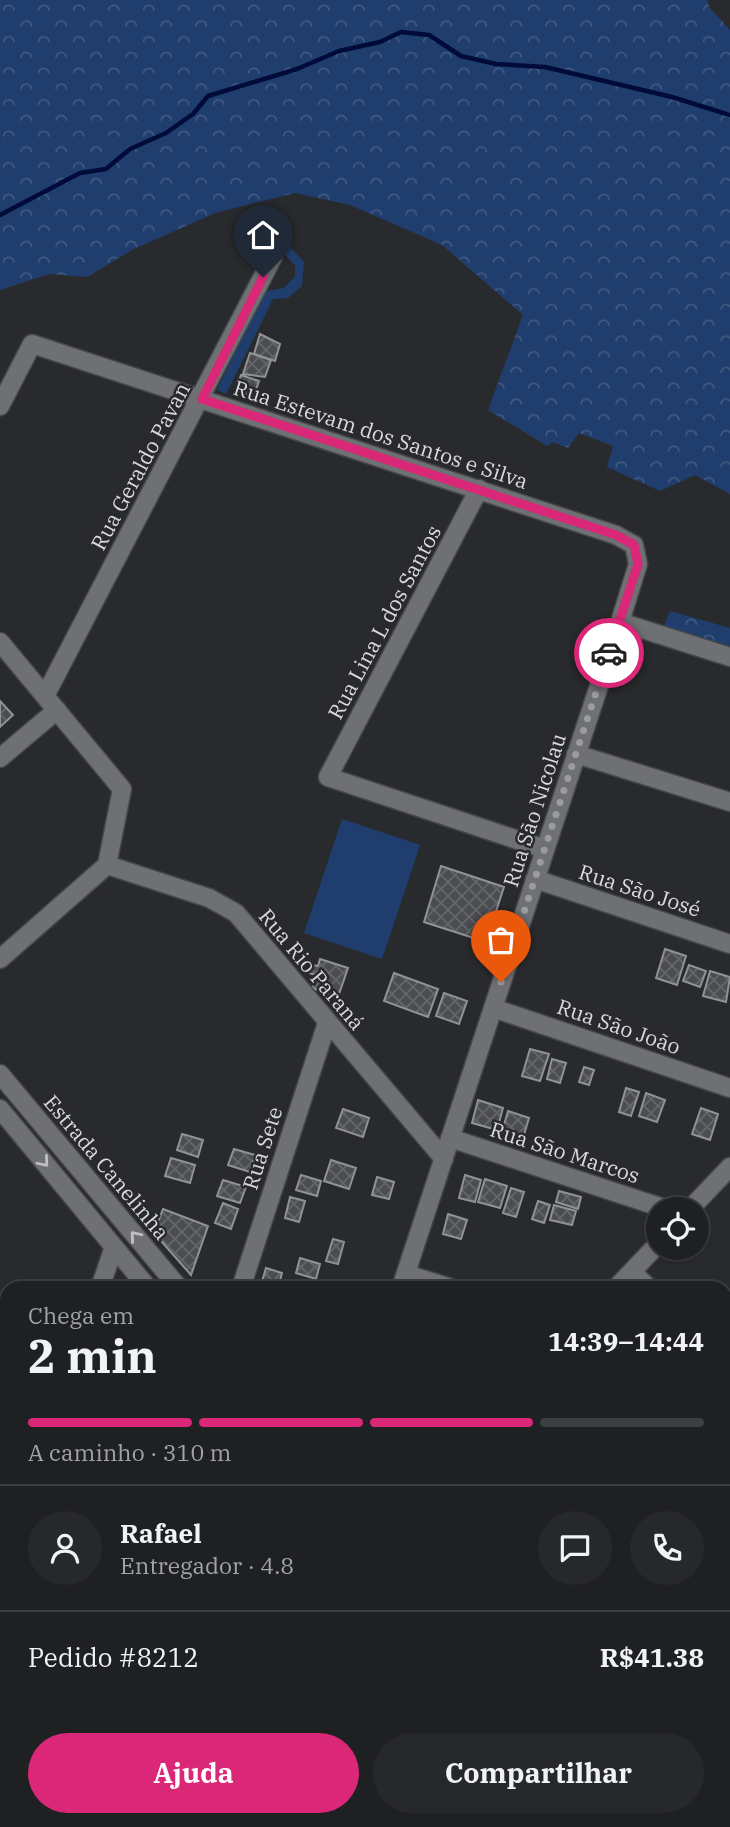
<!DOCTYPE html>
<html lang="pt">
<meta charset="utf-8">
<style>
body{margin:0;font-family:"IBM Plex Serif",serif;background:#27282a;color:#f1f3f6;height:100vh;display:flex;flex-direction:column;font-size:26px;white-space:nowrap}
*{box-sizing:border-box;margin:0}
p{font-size:23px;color:#a1a3a5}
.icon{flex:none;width:38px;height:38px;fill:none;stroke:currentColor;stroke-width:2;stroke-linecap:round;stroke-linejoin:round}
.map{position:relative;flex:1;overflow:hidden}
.details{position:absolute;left:0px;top:1281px;width:732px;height:546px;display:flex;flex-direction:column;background:#1f2022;border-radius:21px 21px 0 0;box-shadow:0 2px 5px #0004,0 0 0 2px #3c3e40}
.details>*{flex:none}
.buttons{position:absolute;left:646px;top:1197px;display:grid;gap:14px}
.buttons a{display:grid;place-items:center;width:63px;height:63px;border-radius:50%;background:#1f2022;box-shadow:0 2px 5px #0004,0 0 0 2px #3c3e40;font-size:35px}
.pin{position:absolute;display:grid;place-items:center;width:60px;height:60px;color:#fff;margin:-72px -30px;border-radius:50% 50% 50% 0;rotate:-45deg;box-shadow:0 0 7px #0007}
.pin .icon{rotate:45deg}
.courier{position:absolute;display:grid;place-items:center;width:70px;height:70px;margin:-35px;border:5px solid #db2777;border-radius:50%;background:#fff;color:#222;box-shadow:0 2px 9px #0007}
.headline em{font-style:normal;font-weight:700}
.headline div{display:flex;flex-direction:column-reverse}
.headline{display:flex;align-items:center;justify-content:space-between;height:119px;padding:0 28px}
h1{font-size:46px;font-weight:700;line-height:52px}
.bar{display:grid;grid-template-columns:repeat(4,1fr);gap:10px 7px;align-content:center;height:84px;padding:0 28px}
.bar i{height:9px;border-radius:5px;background:#3c3e40}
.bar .current{background:#db2777}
.bar p{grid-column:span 4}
.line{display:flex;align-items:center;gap:18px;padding:0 28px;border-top:2px solid #3c3e40}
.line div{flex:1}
.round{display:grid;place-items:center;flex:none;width:74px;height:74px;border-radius:37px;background:#27282a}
.action{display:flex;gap:14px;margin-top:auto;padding:14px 28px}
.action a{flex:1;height:80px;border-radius:42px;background:#db2777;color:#fff;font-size:28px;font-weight:700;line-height:80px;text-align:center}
.action a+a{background:#27282a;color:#f1f3f6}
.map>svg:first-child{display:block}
.green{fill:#203e6d}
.forest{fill:url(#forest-crowns)}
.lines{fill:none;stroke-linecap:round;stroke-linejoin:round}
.stream{stroke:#000b3a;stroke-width:4.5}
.building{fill:url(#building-cross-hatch);stroke:#909296;stroke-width:2}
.minor-casing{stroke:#454749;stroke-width:21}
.tertiary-casing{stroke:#454749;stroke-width:21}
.minor{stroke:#6f7073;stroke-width:18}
.tertiary{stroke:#6f7073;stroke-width:18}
.oneway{stroke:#bec0c2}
.done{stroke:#9b9c9f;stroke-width:7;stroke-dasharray:0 12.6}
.route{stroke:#db2777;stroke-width:9}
.labels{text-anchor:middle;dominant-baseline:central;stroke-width:5;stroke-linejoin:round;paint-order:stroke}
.street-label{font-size:21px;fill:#d9dadc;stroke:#292a2d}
</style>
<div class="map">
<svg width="730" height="1827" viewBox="0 0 730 1827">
<defs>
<pattern id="forest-crowns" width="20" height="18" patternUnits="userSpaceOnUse" patternTransform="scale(1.75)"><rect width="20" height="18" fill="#203e6d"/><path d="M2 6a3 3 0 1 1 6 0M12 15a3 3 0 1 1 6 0" fill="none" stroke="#405981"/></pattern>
<pattern id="building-cross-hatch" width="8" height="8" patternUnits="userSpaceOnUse" patternTransform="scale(1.75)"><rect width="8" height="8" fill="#4b4d50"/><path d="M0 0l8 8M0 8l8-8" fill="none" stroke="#646669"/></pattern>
</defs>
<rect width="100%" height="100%" fill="#292a2d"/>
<path class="green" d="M 288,245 L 304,262 L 302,286 L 288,298 L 273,299 L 226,394 L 217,390 L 265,291 L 284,288 L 295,276 L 295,265 L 284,254 Z
M 342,819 L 420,845 L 382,959 L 304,933 Z"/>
<path class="forest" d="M 0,0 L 707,0 L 710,8 L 730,30 L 730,494 L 695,475 L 660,491 L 607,467 L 613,446 L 579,433 L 568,448 L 553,442 L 547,446 L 488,410 L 523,315 L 442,245 L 350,205 L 295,193 L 215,213 L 132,250 L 87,277 L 49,274 L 0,290 Z
M 670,611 L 730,628 L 730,647 L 664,626 Z"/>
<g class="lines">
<path class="stream" d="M 0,215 L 80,173 L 106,169 L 130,149 L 166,133 L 193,114 L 208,96 L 297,69 L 339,51 L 380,42 L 401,32 L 429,35 L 461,56 L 496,64 L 545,67 L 672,97 L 730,115"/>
</g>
<path class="building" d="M 260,334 L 280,344 L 275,361 L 254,354 Z
M 250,353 L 271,360 L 265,377 L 243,374 Z
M 241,375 L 259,381 L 254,396 L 235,392 Z
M 0,701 L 13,715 L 0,727 Z
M 441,866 L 504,887 L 486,942 L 424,922 Z
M 665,949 L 686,956 L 677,985 L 656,978 Z
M 320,959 L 348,968 L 338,997 L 312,988 L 316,975 L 309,973 L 312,965 L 318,966 Z
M 689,965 L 706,971 L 700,987 L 683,981 Z
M 710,971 L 730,977 L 726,1002 L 703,996 Z
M 394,973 L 438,989 L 428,1017 L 384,1001 Z
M 444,993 L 467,1001 L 459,1024 L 436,1016 Z
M 530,1049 L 549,1054 L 540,1081 L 522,1076 Z
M 552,1059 L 566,1063 L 560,1083 L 547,1079 Z
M 584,1067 L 594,1070 L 589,1085 L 579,1082 Z
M 626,1088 L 639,1092 L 631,1116 L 619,1112 Z
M 646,1093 L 665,1100 L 657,1122 L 639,1116 Z
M 478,1100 L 503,1108 L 497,1130 L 472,1123 Z
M 701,1108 L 718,1114 L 710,1140 L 692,1134 Z
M 343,1109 L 369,1118 L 363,1137 L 336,1128 Z
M 508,1111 L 529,1118 L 523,1138 L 502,1132 Z
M 182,1134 L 203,1140 L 198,1157 L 177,1150 Z
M 234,1149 L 255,1155 L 250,1172 L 228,1165 Z
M 171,1158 L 195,1165 L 190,1183 L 165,1176 Z
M 331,1160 L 356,1168 L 349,1189 L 324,1181 Z
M 301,1175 L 321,1181 L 317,1196 L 296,1190 Z
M 465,1175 L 481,1180 L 475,1202 L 459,1198 Z
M 377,1177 L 394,1182 L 389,1199 L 372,1195 Z
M 485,1179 L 507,1186 L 500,1208 L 478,1202 Z
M 223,1180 L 246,1187 L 240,1203 L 217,1196 Z
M 511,1188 L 524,1192 L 516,1217 L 503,1213 Z
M 559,1191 L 581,1197 L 578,1209 L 556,1202 Z
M 290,1197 L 305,1201 L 299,1222 L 285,1218 Z
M 538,1201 L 550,1205 L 544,1223 L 532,1219 Z
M 223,1203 L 238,1209 L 231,1229 L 215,1223 Z
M 554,1205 L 576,1211 L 572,1225 L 550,1220 Z
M 163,1209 L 208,1226 L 191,1275 L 154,1233 Z
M 448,1214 L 467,1220 L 461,1239 L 443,1234 Z
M 333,1239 L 344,1242 L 338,1264 L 326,1261 Z
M 300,1258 L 320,1264 L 316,1279 L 296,1273 Z
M 266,1268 L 282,1273 L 278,1288 L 260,1288 Z
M 730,1490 L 730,1528 L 724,1529 L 724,1491 Z
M 730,1534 L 730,1566 L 724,1567 L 724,1535 Z
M 75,1820 L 110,1820 L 107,1827 L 86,1827 L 74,1823 Z
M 160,1820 L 173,1820 L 181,1823 L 179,1827 L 157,1827 Z"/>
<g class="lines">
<defs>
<path id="minor" d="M 0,406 L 32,344 L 616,535 L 634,545 L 638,564 L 620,622 L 401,1288
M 479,489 L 328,777 L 545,849
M 620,622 L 730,657
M 0,642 L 122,789 L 107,865 L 0,959
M 45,696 L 273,257
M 576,754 L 730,802
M 0,758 L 57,710
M 107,865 L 209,898 L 236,913 L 444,1159
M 535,879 L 730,944
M 493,1008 L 730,1088
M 450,1138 L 666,1209
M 690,1209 L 730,1167
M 632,1272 L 649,1288
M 406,1274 L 451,1288
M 100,1288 L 114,1247
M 241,1288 L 327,1023
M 616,1288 L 658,1244
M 724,1360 L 730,1365
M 0,1592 L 7,1571
M 63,1827 L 65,1820
M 213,1827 L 216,1820"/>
<path id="tertiary" d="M 0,1074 L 179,1288
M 0,1109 L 148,1288
M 724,1482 L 730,1481"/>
</defs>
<use href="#minor" class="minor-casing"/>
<use href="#tertiary" class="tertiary-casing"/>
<use href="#minor" class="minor"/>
<use href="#tertiary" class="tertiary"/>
</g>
<defs><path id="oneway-chevron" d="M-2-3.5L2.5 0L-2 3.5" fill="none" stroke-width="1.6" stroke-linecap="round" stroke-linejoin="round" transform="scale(1.75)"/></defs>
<g class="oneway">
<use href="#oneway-chevron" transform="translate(44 1162) rotate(50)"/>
<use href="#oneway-chevron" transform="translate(135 1236) rotate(-130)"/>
</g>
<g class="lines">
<path class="done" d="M 501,982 L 609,653"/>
<path class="route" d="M 263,277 L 202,399 L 616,535 L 634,545 L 638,564 L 609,653"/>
</g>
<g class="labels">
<g class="street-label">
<text transform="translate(381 434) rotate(18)">Rua Estevam dos Santos e Silva</text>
<text transform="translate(140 466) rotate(-62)">Rua Geraldo Pavan</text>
<text transform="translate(384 622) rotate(-62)">Rua Lina L dos Santos</text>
<text transform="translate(534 810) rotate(-72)">Rua São Nicolau</text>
<text transform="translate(640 890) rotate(18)">Rua São José</text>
<text transform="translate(312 969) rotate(50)">Rua Rio Paraná</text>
<text transform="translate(619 1026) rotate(19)">Rua São João</text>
<text transform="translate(262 1148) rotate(-72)">Rua Sete</text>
<text transform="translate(565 1152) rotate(18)">Rua São Marcos</text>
<text transform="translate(107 1167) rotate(50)">Estrada Canelinha</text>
</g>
</g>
</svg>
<div class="buttons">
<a><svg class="icon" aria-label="locate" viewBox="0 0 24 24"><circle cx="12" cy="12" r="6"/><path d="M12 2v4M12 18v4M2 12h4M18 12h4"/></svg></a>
</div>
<div class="pin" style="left:501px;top:982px;background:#ea580c"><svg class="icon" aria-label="bag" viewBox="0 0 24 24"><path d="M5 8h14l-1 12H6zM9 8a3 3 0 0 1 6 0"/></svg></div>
<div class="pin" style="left:263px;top:277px;background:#1f2937"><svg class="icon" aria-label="home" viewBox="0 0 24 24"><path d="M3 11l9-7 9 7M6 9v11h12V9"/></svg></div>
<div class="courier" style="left:609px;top:653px"><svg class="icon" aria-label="car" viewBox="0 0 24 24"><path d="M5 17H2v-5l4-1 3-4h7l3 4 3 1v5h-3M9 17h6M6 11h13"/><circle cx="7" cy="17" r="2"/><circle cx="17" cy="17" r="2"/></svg></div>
<section class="details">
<div class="headline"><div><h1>2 min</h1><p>Chega em</p></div><em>14:39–14:44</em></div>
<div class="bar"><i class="current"></i><i class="current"></i><i class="current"></i><i></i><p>A caminho · 310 m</p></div>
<div class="line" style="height:126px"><a class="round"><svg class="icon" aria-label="person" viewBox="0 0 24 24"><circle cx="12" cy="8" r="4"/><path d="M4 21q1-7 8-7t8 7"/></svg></a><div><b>Rafael</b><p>Entregador · 4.8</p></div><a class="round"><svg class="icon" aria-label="chat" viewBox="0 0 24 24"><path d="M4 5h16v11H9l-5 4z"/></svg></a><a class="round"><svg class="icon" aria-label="phone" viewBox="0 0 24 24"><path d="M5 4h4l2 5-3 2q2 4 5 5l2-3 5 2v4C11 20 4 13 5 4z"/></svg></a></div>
<div class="line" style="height:91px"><div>Pedido #8212</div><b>R$41.38</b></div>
<div class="action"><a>Ajuda</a><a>Compartilhar</a></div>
</section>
</div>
